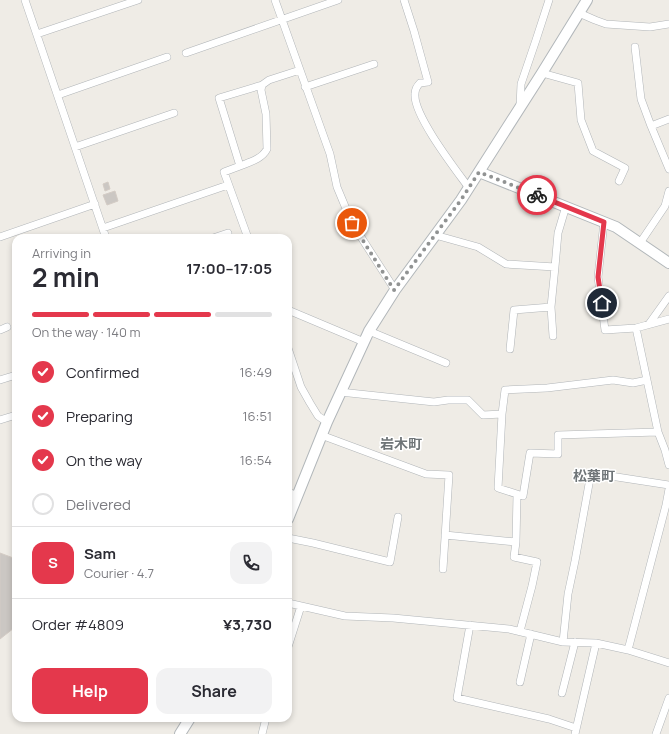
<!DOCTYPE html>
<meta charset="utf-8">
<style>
body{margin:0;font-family:Manrope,"Noto Sans JP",sans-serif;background:#f2f2f3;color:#2b2b33;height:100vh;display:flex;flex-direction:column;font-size:15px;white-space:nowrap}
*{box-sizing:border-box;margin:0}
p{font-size:13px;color:#7c7c81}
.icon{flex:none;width:22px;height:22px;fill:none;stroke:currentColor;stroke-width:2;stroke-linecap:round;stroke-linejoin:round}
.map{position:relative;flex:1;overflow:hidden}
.panel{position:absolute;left:12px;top:234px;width:280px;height:488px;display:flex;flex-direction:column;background:#fff;border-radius:12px;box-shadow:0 2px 6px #0003}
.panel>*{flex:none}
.pin{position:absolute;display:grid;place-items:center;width:34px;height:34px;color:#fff;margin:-17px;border:2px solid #fff;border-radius:50%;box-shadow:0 1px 4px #0007}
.courier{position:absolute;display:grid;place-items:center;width:40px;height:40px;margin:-20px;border:3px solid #e4384c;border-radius:50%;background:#fff;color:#222;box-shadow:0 1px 5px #0007}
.headline em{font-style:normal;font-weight:700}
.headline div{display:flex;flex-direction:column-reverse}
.headline{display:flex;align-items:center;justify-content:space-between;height:68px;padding:0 20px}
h1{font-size:26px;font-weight:700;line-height:30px}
.bar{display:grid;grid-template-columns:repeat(4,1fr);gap:6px 4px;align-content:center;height:48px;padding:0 20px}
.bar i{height:5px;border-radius:3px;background:#e1e1e2}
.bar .active{background:#e4384c}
.bar p{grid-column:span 4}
.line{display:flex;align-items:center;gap:10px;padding:0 20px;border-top:1px solid #e1e1e2}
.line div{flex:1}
.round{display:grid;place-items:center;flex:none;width:42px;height:42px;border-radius:12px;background:#f2f2f3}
ol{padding:0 20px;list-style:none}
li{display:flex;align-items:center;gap:12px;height:44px}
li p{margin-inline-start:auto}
li .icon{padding:4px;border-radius:50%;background:#e4384c;color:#fff;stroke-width:4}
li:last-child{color:#7c7c81}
li i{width:22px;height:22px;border:2px solid #e1e1e2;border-radius:50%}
.action{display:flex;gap:8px;margin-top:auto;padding:8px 20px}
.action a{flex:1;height:46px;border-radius:12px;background:#e4384c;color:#fff;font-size:16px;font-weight:700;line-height:46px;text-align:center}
.action a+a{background:#f2f2f3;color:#2b2b33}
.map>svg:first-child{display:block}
.building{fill:#cbc7c3;stroke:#d4ccc5}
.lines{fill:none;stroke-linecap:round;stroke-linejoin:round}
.street-casing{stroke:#b1b5b8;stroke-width:8}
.secondary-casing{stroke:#b2b7ba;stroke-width:12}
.street{stroke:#fff;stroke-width:7}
.secondary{stroke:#fff;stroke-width:10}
.done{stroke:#919393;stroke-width:4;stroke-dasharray:0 7.2}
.route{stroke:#e4384c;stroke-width:5}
.labels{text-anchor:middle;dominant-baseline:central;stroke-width:3;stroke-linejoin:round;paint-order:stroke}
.quarter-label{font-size:14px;font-weight:bold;fill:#6f7578;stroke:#fff}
</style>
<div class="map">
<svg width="669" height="734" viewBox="0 0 669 734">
<rect width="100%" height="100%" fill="#efece6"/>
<path class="building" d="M 108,182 L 110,189 L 105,191 L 103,184 Z
M 115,191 L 118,201 L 107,205 L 103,195 Z
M 0,553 L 16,559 L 16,625 L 14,628 L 0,639 Z"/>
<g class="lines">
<defs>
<path id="street" d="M 25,0 L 106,238
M 275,0 L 330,154 L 337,187 L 352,223 L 395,290
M 404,0 L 414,31 L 428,82 L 420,83 C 417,86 415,90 415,94 C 413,115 456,170 469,188
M 579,13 L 595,20 L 606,24 L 650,27 L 669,24
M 37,34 L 138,0
M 635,47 L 641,99 L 651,126 L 669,169
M 186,53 L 338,0
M 542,73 L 578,83 L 581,120 L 593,151 L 625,168 L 619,181
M 305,87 L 374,64
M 58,95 L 167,57
M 520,107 L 521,84 L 536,40 L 549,0
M 651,126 L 669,119
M 75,147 L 174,113
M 240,166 C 250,162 262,159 267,149 L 266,114 L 261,90 L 262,85
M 604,222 L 598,277 L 605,330 L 636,328 L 669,319
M 103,228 L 228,185
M 435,235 L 478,247 L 506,264 L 555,267 L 558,233 L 566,206
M 0,237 L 95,204
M 213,238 L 228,233
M 248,238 L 224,172 L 240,166 L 219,98 L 262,85 L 269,80 L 300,70
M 640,243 L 665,206 L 669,191
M 288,310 L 364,342
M 649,324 L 669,296
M 636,328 L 658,432 L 665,450 L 669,465
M 0,330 L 7,327
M 369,331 L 446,363
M 553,336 L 551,307 L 555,267
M 288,348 L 301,387 L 310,403 L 318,416 L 327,422
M 510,349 L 514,310 L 551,307
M 0,380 L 16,375
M 340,392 L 434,402 L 448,400 L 468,400 L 483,415 L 502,414 L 505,390 L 547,388 L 613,380 L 633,383 L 647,380
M 502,414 L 498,488 L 523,496 L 530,453 L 558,454 L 558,435 L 658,432
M 0,420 L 16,415
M 321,435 L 426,474 L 449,475 L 443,569
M 288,492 L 297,496
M 517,495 L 516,542 L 514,557 L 537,562 L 532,586 L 520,631
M 445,535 L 516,542
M 288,538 L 313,543 L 390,562 L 398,517
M 288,603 L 345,616 L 393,618 L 509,629 L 563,642 L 596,643 L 628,650 L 669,663
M 470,625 L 457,698 L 549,719 L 576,728
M 563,642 L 568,594 L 575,561 L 591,473 L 669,485
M 288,647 L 301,606
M 628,650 L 666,505 L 669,489
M 520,682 L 531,634
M 562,693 L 575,642
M 262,734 L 266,718
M 575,734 L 596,643
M 656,734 L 669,698"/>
<path id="secondary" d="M 479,172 L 616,227 L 669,263
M 288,519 L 327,422 L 369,331 L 395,290 L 461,200 L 542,73 L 587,0
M 180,734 L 190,718"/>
</defs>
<use href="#street" class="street-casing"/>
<use href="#secondary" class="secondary-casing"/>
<use href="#street" class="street"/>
<use href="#secondary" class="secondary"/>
</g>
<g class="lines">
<path class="done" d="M 352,223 L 394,290 L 461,200 L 479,172 L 537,195"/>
<path class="route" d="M 537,195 L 604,222 L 598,277 L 602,303"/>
</g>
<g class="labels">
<g class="quarter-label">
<text x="401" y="443">岩木町</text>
<text x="594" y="475">松葉町</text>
</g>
</g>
</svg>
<div class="pin" style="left:352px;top:223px;background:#ea580c"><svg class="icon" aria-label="bag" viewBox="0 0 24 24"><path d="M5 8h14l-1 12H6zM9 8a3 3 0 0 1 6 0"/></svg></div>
<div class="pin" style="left:602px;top:303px;background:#1f2937"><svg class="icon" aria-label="home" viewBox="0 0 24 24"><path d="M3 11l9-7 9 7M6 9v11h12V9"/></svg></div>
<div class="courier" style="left:537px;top:195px"><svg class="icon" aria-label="bike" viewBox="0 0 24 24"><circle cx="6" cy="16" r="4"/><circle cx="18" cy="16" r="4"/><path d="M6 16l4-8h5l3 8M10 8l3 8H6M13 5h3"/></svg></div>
<section class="panel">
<div class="headline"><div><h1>2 min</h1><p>Arriving in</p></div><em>17:00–17:05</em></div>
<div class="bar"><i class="active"></i><i class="active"></i><i class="active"></i><i></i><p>On the way · 140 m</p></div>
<ol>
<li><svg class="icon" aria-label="check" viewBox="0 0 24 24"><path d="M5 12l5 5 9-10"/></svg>Confirmed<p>16:49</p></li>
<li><svg class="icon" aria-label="check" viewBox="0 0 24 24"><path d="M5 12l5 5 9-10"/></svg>Preparing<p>16:51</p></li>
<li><svg class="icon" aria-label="check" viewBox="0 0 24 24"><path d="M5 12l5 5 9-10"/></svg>On the way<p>16:54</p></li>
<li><i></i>Delivered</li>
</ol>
<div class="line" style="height:72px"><b class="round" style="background:#e4384c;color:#fff">S</b><div><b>Sam</b><p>Courier · 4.7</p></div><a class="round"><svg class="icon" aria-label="phone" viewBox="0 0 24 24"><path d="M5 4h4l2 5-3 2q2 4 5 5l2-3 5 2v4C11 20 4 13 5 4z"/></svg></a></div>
<div class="line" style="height:52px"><div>Order #4809</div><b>¥3,730</b></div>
<div class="action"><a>Help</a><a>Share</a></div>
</section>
</div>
